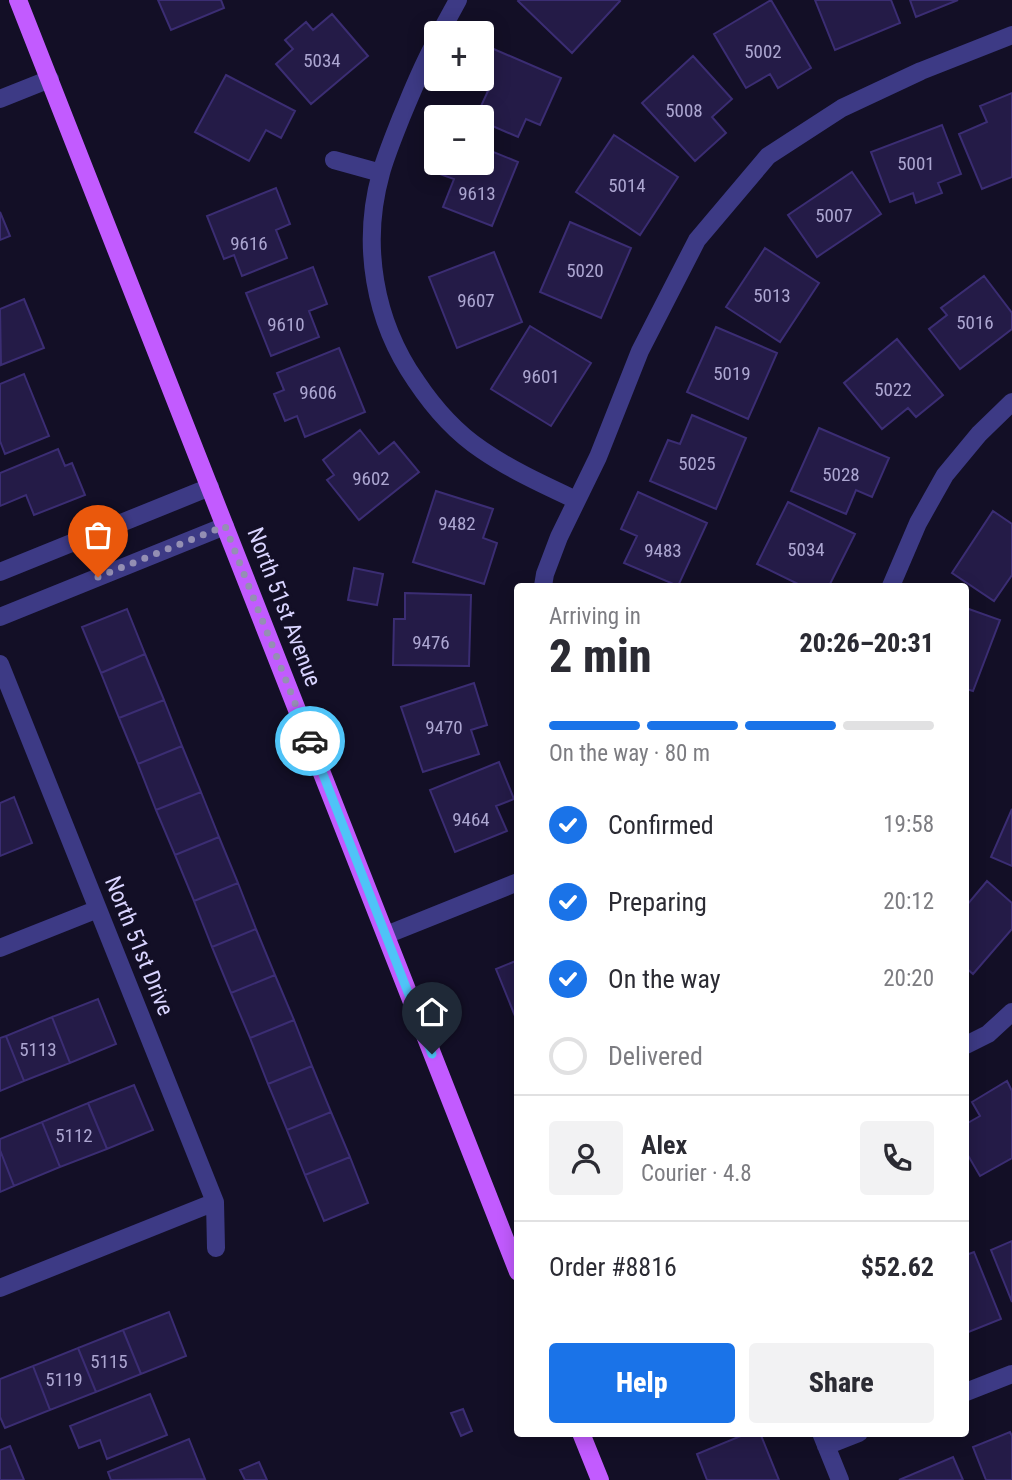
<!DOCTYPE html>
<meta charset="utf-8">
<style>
body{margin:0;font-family:"Roboto Condensed",sans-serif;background:#f2f2f3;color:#2b2b33;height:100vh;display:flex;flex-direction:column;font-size:26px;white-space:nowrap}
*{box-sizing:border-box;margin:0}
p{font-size:23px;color:#7c7c81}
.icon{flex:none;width:38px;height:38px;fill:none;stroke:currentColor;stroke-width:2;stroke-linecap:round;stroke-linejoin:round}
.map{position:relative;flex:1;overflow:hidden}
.panel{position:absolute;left:514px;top:583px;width:455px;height:854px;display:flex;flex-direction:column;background:#fff;border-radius:7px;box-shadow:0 4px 18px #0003}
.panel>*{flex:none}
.fabs{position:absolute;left:424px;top:21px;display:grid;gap:14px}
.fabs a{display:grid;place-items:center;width:70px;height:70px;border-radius:7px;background:#fff;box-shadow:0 4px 18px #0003;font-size:35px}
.pin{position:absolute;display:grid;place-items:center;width:60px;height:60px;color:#fff;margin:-72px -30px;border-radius:50% 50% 50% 0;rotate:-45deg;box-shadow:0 0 7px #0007}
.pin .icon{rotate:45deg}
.courier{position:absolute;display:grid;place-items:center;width:70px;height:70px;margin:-35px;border:5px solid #4fc3f7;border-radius:50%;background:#fff;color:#222;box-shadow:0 2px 9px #0007}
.headline em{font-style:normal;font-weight:800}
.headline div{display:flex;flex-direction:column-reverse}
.headline{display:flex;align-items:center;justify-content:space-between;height:119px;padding:0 35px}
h1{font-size:46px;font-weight:800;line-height:52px}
.bar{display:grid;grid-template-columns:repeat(4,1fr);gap:10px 7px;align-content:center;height:84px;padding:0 35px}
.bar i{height:9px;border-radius:5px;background:#e1e1e2}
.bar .on{background:#1a73e8}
.bar p{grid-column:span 4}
.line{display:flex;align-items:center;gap:18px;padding:0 35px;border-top:2px solid #e1e1e2}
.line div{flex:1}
.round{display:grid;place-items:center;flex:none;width:74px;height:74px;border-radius:7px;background:#f2f2f3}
ol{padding:0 35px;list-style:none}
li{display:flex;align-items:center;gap:21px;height:77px}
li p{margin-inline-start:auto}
li .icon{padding:7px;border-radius:50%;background:#1a73e8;color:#fff;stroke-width:4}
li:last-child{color:#7c7c81}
li i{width:38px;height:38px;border:4px solid #e1e1e2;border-radius:50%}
.cta{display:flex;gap:14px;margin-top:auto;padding:14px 35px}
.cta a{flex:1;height:80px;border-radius:7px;background:#1a73e8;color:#fff;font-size:28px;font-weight:800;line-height:80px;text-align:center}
.cta a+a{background:#f2f2f3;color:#2b2b33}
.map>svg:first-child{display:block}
.building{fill:#241b47;stroke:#3b2d73;stroke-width:2}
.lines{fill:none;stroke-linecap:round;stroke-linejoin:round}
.minor{stroke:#3d3a85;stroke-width:18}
.tertiary{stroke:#3d3a85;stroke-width:18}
.primary{stroke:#c25bff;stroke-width:18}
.done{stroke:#948fb3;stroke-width:7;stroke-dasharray:0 12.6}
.route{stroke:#4fc3f7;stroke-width:9}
.labels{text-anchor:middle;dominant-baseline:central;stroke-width:6;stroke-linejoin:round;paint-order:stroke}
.number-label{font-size:19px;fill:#aca6d1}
.street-label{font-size:23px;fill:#d9d4ff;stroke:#130f26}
</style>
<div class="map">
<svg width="1012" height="1480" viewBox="0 0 1012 1480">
<rect width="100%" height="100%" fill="#130f26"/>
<path class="building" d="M 158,0 L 221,0 L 224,8 L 171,30 Z
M 519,0 L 619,0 L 620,1 L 572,53 L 518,1 Z
M 771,0 L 811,68 L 778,88 L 770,74 L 746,88 L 714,34 Z
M 815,0 L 891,0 L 900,23 L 835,50 Z
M 910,0 L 958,0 L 916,17 Z
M 332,14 L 368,56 L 311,104 L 276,64 L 293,49 L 285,40 L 306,22 L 313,30 Z
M 489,47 L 561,78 L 540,125 L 526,119 L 518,137 L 481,121 L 481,117 L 476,117 L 488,91 L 472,84 L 475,79 L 481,79 L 481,64 Z
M 693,56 L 732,99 L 712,117 L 726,133 L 695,161 L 642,103 Z
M 226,75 L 295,111 L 281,138 L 266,130 L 249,161 L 195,132 Z
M 1012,93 L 1012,177 L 982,189 L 959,134 L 987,122 L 980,106 Z
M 942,125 L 961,174 L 938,183 L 942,193 L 916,203 L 913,193 L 890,202 L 871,152 Z
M 614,135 L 678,177 L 640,235 L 576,192 Z
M 481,147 L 518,162 L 492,226 L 443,207 L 454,179 L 434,172 L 438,163 L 481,163 Z
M 852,172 L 881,214 L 817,257 L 788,215 Z
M 276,188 L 290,224 L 276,230 L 287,258 L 242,276 L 234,255 L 224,259 L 207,216 Z
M 0,212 L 10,236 L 0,240 Z
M 570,222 L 631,248 L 601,318 L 540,292 Z
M 765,248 L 819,283 L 780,342 L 726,307 Z
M 494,252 L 522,322 L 457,348 L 429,277 Z
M 313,267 L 327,304 L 309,311 L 319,337 L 271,356 L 246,293 Z
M 984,276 L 1012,313 L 1012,329 L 960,369 L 929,329 L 947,315 L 941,308 Z
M 24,299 L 44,348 L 1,365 L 0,309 Z
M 530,326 L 591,363 L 551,426 L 491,389 Z
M 716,327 L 777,353 L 748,419 L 687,392 Z
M 897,339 L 943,395 L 916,417 L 908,408 L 882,429 L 844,383 Z
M 339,348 L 365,412 L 305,437 L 297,416 L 285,421 L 274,394 L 284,390 L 277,373 Z
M 24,374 L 49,436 L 5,454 L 0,441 L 0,384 Z
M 692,415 L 746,438 L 716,509 L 650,481 L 668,440 L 680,444 Z
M 819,428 L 889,458 L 872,497 L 856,490 L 846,514 L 791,491 Z
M 360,430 L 379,454 L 394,442 L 419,472 L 359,520 L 327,480 L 334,475 L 323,460 Z
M 58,449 L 65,466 L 72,463 L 85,495 L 34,515 L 26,495 L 0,506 L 0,473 Z
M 436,491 L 493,509 L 483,538 L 497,543 L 484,584 L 413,562 Z
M 638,492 L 707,523 L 678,586 L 624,563 L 637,536 L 621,529 Z
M 788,502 L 855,534 L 829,586 L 802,586 L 757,564 Z
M 993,511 L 1012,524 L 1012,575 L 994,601 L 952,573 Z
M 354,568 L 383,574 L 377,605 L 348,600 Z
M 405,593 L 471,595 L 469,666 L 393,665 L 394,619 L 405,619 Z
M 966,608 L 1000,620 L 973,691 L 966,689 Z
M 127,609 L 145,654 L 101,673 L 82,627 Z
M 145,654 L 164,700 L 119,718 L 101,673 Z
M 474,683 L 487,725 L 471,730 L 479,754 L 423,772 L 401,707 Z
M 164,700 L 182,746 L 138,764 L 119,718 Z
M 182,746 L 201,792 L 156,810 L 138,764 Z
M 499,762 L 514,799 L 496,806 L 507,831 L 455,852 L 430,790 Z
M 201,792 L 219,837 L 175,855 L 156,810 Z
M 14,797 L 32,843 L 0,856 L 0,803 Z
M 1012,809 L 1012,866 L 991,857 Z
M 219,837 L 238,883 L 194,901 L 175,855 Z
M 987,881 L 1012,903 L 1012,929 L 973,974 L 966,968 L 966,906 Z
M 238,883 L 256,929 L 212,947 L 194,901 Z
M 256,929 L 275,975 L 231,993 L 212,947 Z
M 518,960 L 518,1020 L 517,1021 L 496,969 Z
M 275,975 L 294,1020 L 250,1038 L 231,993 Z
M 98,999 L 116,1044 L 70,1063 L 52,1017 Z
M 52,1017 L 70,1063 L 24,1081 L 6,1036 Z
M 294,1020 L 312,1066 L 268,1084 L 250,1038 Z
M 6,1036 L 24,1081 L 0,1091 L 0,1038 Z
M 312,1066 L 331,1112 L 287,1130 L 268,1084 Z
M 1007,1081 L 1012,1091 L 1012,1158 L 980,1176 L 966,1152 L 966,1124 L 980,1116 L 972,1102 Z
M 134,1085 L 153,1130 L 107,1149 L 88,1103 Z
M 88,1103 L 107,1149 L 60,1167 L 42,1122 Z
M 331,1112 L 350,1157 L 305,1175 L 287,1130 Z
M 42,1122 L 60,1167 L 14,1186 L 0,1150 L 0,1139 Z
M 0,1150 L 14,1186 L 0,1192 Z
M 350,1157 L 368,1203 L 324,1221 L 305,1175 Z
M 1012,1241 L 1012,1302 L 991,1250 Z
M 974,1252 L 1001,1319 L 966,1333 L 966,1255 Z
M 169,1312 L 186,1356 L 141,1374 L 123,1330 Z
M 123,1330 L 141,1374 L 96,1392 L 78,1348 Z
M 78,1348 L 96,1392 L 50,1410 L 33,1366 Z
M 33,1366 L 50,1410 L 5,1428 L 0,1417 L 0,1379 Z
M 150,1394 L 167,1435 L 107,1459 L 100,1440 L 79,1448 L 70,1426 Z
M 463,1409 L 472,1431 L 461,1436 L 451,1413 Z
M 1010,1432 L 1012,1436 L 1012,1480 L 986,1480 L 973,1447 Z
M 748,1433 L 760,1433 L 779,1480 L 707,1480 L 697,1454 Z
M 189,1439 L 205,1479 L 111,1480 L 108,1472 Z
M 10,1446 L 24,1480 L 0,1480 L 0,1450 Z
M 953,1457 L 963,1480 L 899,1480 Z
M 259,1462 L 267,1480 L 245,1480 L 240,1470 Z"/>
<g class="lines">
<path class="minor" d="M 440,33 L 458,0
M 436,41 C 422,66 412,92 401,118 C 394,136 386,155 381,173 C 361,244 374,321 416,381 C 434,408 455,432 482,450 C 511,470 544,485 576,500
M 0,99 L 50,79
M 334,160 L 381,173
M 543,586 L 545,574 L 559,537 L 598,457 L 640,351 L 697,240 L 768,156 L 842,108 L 921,71 L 1012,35
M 891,586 L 918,523 L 945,475 L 979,434 L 1012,402
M 0,664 L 215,1202 L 216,1248
M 386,935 L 518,882
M 0,948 L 98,909
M 966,1045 L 988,1034 L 1012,1012
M 0,1288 L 215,1202
M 966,1392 L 1012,1374
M 821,1433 L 840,1480
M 826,1446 L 859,1433"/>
<path class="tertiary" d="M 0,572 L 210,487
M 0,617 L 225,526"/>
<path class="primary" d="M 18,0 L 518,1272
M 581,1433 L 600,1480"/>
</g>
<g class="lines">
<path class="done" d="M 98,577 L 225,526 L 310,741"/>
<path class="route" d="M 310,741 L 432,1054"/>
</g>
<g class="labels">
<g class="number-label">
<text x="763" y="51">5002</text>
<text x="322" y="60">5034</text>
<text x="684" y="110">5008</text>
<text x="916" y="163">5001</text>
<text x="627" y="185">5014</text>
<text x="477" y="193">9613</text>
<text x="834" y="215">5007</text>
<text x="249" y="243">9616</text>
<text x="585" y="270">5020</text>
<text x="772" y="295">5013</text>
<text x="476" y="300">9607</text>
<text x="975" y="322">5016</text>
<text x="286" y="324">9610</text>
<text x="732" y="373">5019</text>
<text x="541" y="376">9601</text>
<text x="893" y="389">5022</text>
<text x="318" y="392">9606</text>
<text x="697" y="463">5025</text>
<text x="841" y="474">5028</text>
<text x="371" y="478">9602</text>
<text x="457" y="523">9482</text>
<text x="806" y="549">5034</text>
<text x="663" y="550">9483</text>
<text x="431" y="642">9476</text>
<text x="444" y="727">9470</text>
<text x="471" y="819">9464</text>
<text x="38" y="1049">5113</text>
<text x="74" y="1135">5112</text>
<text x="109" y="1361">5115</text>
<text x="64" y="1379">5119</text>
</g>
<g class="street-label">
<text transform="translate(284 607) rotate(69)">North 51st Avenue</text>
<text transform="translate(139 946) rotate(68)">North 51st Drive</text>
</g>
</g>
</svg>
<div class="fabs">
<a>+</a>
<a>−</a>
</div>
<div class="pin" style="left:98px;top:577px;background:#ea580c"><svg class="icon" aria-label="bag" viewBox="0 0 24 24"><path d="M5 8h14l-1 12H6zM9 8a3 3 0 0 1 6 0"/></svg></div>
<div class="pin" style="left:432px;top:1054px;background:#1f2937"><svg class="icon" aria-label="home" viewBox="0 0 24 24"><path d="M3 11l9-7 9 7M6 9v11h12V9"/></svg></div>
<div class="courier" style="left:310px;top:741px"><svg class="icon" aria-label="car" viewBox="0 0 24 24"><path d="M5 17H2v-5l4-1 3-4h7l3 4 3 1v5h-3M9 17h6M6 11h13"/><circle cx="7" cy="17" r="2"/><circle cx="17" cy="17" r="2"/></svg></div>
<section class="panel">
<div class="headline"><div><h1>2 min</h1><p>Arriving in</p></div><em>20:26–20:31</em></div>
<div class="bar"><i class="on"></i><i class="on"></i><i class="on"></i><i></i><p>On the way · 80 m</p></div>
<ol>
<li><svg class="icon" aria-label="check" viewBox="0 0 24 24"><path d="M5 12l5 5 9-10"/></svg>Confirmed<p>19:58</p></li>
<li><svg class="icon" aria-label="check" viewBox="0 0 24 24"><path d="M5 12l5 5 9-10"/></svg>Preparing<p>20:12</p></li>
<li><svg class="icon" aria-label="check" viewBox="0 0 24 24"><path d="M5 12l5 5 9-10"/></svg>On the way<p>20:20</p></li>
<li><i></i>Delivered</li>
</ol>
<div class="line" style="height:126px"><a class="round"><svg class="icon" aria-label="person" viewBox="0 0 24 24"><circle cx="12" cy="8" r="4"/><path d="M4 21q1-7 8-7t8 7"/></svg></a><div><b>Alex</b><p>Courier · 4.8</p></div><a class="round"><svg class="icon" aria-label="phone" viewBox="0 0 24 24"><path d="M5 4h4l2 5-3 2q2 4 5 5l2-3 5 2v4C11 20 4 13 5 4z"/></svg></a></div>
<div class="line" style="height:91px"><div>Order #8816</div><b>$52.62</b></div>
<div class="cta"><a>Help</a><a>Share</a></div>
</section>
</div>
